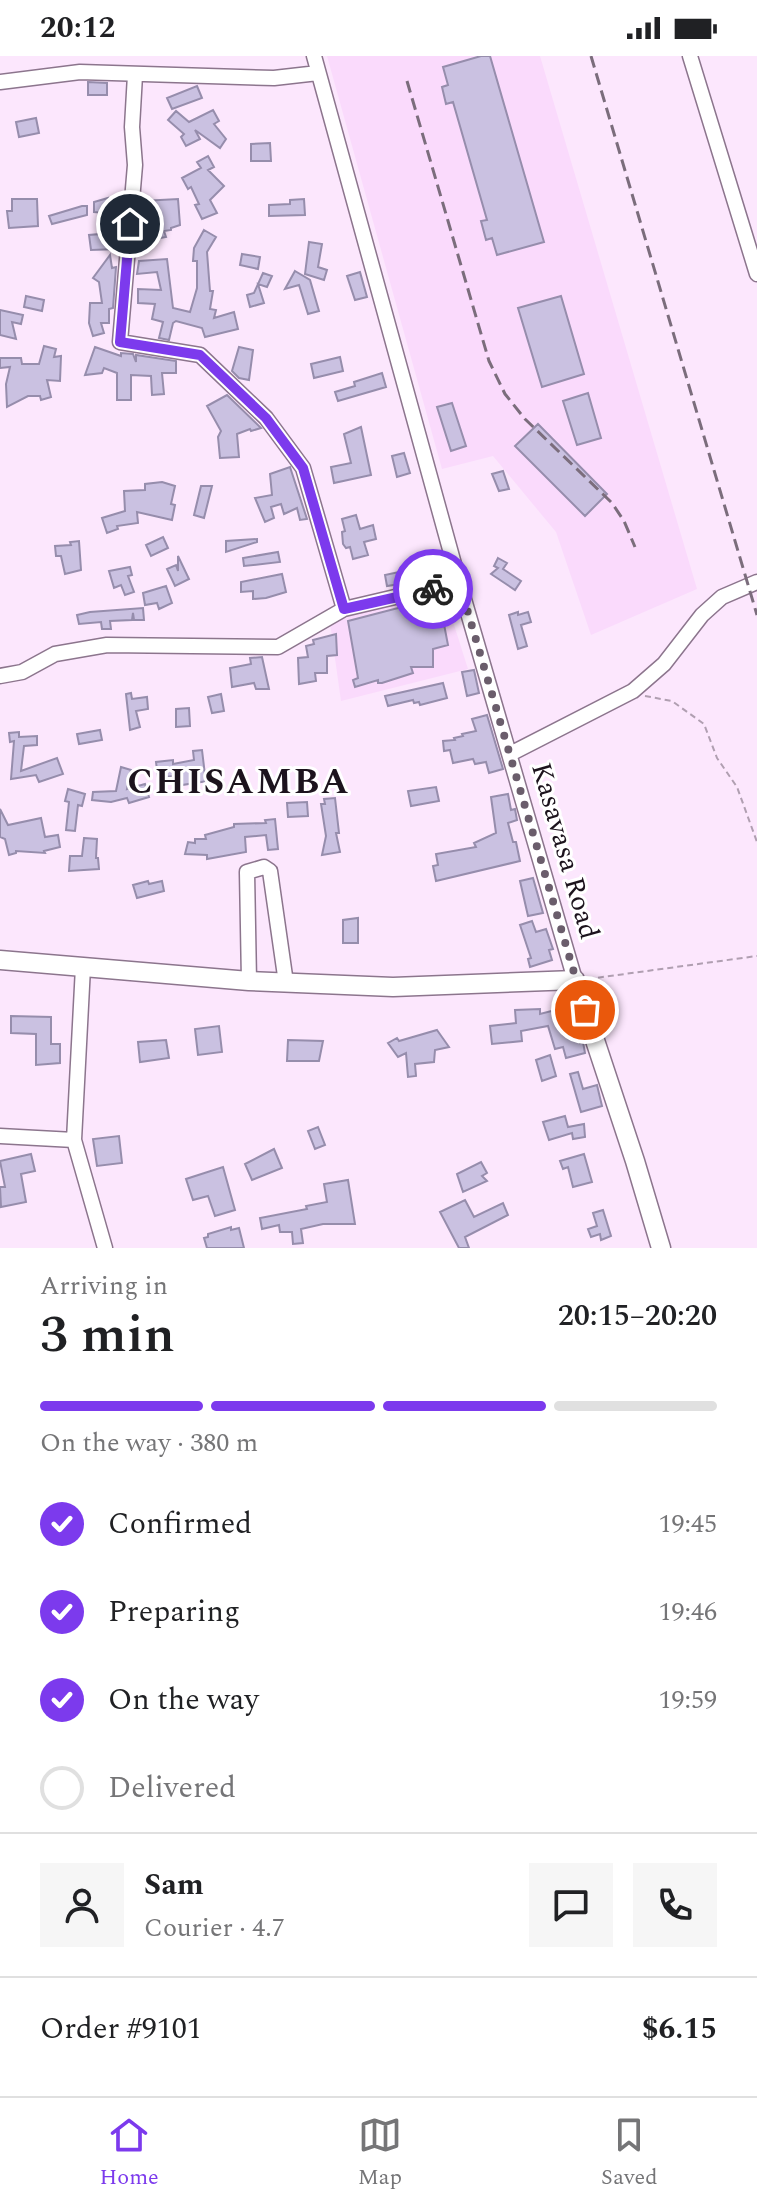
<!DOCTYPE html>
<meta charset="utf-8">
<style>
body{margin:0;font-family:Spectral,serif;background:#f6f6f6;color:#202124;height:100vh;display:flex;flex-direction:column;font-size:30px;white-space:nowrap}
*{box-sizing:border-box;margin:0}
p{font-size:26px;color:#757577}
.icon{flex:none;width:44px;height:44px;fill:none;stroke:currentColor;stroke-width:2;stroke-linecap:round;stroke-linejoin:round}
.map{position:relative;height:1192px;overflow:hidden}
.drawer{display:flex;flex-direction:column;background:#fff;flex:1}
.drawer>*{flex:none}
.pin{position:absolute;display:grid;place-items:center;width:68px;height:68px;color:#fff;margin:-34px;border:4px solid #fff;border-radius:50%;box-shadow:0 2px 8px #0007}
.courier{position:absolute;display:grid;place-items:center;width:80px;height:80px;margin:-40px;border:6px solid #7c3aed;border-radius:50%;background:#fff;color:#222;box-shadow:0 2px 10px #0007}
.headline em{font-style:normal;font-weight:600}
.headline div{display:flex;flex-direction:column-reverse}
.headline{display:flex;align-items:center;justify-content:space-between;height:136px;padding:0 40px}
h1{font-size:52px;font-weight:600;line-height:60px}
.bar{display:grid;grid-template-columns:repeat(4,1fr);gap:12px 8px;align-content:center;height:96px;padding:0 40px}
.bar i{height:10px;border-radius:6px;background:#e0e0e0}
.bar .active{background:#7c3aed}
.bar p{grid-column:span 4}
.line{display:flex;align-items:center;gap:20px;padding:0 40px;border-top:2px solid #e0e0e0}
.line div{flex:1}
.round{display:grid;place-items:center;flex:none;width:84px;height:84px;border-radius:0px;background:#f6f6f6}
ol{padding:0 40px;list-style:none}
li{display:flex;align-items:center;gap:24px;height:88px}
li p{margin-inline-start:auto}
li .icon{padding:8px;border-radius:50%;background:#7c3aed;color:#fff;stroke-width:4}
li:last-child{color:#757577}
li i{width:44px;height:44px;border:4px solid #e0e0e0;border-radius:50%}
.status{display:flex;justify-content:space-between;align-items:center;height:56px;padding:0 40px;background:#fff;direction:ltr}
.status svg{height:22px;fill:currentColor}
.tabs{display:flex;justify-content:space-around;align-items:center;height:112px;border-top:2px solid #e0e0e0;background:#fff;font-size:22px;color:#757577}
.tabs a{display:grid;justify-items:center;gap:4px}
.tabs .active{color:#7c3aed}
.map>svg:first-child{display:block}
.built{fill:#fadafc}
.building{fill:#cac1e1;stroke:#968dac;stroke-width:2}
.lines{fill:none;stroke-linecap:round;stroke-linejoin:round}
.minor-casing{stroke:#8c758d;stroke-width:17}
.major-casing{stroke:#8c758d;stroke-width:21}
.path{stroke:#b09fb1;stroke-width:2;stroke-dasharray:6 4;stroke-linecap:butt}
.minor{stroke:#fff;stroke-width:14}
.major{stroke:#fff;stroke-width:18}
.rail{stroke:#7b6d7c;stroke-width:3;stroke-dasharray:12 6;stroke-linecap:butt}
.done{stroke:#6a5d6b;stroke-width:8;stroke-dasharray:0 14.4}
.route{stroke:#7c3aed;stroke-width:10}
.labels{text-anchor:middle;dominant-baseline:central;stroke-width:6;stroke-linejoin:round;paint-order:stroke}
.street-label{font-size:28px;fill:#1c131d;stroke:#fff}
.district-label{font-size:36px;font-weight:bold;letter-spacing:2px;fill:#1c131d;stroke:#fff}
</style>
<div class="status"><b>20:12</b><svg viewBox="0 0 49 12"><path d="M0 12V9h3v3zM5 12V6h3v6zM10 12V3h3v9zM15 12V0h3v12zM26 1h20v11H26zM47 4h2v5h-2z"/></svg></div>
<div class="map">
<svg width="757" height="1192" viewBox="0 0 757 1192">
<rect width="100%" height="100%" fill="#fce7fd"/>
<path class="built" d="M 327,0 L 540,0 L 697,533 L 591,579 L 556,476 L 493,400 L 442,413 Z
M 443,534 L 468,613 L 341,645 L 330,567 L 407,541 Z"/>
<path class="building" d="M 481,0 L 490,0 L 544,186 L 497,199 L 492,182 L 486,184 L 481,165 L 487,164 L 453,46 L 446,48 L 442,31 L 448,29 L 443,11 Z
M 88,26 L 107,27 L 107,39 L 88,39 Z
M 197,30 L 202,42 L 172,53 L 167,42 Z
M 213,54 L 219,65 L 214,68 L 226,83 L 220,92 L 195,74 L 200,83 L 186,90 L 181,81 L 184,78 L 168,64 L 176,55 L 189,66 Z
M 36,62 L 39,77 L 19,81 L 16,66 Z
M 270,87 L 271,105 L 251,105 L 251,88 Z
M 208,100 L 214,111 L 208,114 L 224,130 L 210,144 L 217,157 L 202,163 L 195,149 L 199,148 L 191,131 L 188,133 L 182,122 L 201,112 L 197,106 Z
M 108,142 L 107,148 L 119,148 L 118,158 L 94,156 L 94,146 Z
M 12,143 L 37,143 L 38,170 L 9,172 L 7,155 L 12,155 Z
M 178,143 L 180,169 L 171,172 L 171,174 L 164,175 L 166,181 L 154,183 L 151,170 L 158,169 L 157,152 L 141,152 L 142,145 Z
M 304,143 L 305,159 L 269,160 L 269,149 L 290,148 L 290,144 Z
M 82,150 L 87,150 L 87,159 L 52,168 L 49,160 Z
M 100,174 L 119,174 L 118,193 L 91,194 L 89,179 L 100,178 Z
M 204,174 L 216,181 L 207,196 L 210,235 L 213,235 L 210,253 L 216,254 L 214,262 L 234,256 L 238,273 L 205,281 L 202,272 L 176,265 L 173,267 L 169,284 L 159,282 L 163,266 L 152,263 L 155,248 L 138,247 L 138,233 L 161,234 L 157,216 L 137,218 L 139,205 L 167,203 L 173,252 L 190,256 L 197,232 L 197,205 L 193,205 L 194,192 Z
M 309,186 L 322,188 L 318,211 L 327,214 L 324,224 L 305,218 Z
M 242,198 L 260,201 L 258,213 L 240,209 Z
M 110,199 L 112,212 L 116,211 L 113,252 L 109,253 L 109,267 L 101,267 L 104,277 L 93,280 L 89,267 L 90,247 L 102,247 L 99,226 L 93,222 Z
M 295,215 L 310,224 L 319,255 L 308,258 L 299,229 L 285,233 Z
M 360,216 L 367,241 L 355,244 L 347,220 Z
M 263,217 L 272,220 L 267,231 L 258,228 L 264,247 L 250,251 L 247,239 L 254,237 Z
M 26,240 L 44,244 L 42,255 L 24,251 Z
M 561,240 L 584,318 L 542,331 L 518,252 Z
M 0,254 L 23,259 L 21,268 L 12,266 L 16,283 L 0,279 Z
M 44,290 L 56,293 L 54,301 L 61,300 L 60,325 L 47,324 L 51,341 L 41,344 L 40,340 L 28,340 L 7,351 L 6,328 L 10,311 L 0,312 L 0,302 L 21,302 L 22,308 L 39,308 Z
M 95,291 L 121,300 L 121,297 L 133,298 L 136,306 L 136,299 L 176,305 L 176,317 L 162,317 L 164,338 L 152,339 L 151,320 L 131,319 L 131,344 L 117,344 L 117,317 L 104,312 L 102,317 L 85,319 Z
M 239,291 L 253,294 L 249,324 L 239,322 L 232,315 Z
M 340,301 L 343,315 L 314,322 L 311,308 Z
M 382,317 L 386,331 L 338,345 L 335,336 L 355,330 L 354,326 Z
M 588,337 L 601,382 L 577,389 L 563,345 Z
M 227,339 L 261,372 L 251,375 L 250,373 L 237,378 L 239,401 L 220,402 L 218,381 L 221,375 L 207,350 Z
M 452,347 L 466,390 L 451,395 L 437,351 Z
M 538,368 L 607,438 L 585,460 L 515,390 Z
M 361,371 L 371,419 L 334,427 L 331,411 L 351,407 L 344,378 Z
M 404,397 L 410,417 L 397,421 L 392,400 Z
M 290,411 L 307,463 L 300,464 L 297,452 L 284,458 L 281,448 L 271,451 L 274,462 L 265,466 L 255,442 L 272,439 L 270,418 Z
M 503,415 L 509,433 L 499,435 L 492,418 Z
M 162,426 L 175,430 L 171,448 L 175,449 L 172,464 L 137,456 L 138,467 L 117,470 L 118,473 L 107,477 L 102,462 L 125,455 L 124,435 L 145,434 L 145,428 Z
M 201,430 L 212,430 L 204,462 L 194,459 Z
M 356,459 L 360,473 L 373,469 L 376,483 L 364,486 L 368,499 L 353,503 L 350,491 L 346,492 L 343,488 L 342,476 L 345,475 L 342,463 Z
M 163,481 L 168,492 L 151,500 L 146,489 Z
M 257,483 L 257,486 L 226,496 L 226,485 Z
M 79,485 L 81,514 L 65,518 L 61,500 L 56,500 L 55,490 L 71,489 L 70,486 Z
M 278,496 L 280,506 L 244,510 L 243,502 Z
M 421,499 L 423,508 L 442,503 L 446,516 L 433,518 L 434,521 L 425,524 L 387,530 L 385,519 L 413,513 L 411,501 Z
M 178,500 L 189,523 L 175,530 L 167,513 L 176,509 L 178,515 Z
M 498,502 L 507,507 L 503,513 L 521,525 L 515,534 L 491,518 L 498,512 L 494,510 Z
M 130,511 L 132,519 L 128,520 L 134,536 L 125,539 L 121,529 L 114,532 L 109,515 Z
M 282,518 L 286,536 L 266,542 L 253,543 L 253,535 L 241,536 L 241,526 Z
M 166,530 L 172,547 L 159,553 L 157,547 L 145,549 L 143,537 Z
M 452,538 L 456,552 L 442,558 L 448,589 L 433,593 L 433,611 L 411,611 L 413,617 L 382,627 L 378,627 L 378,624 L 355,631 L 353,624 L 358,622 L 348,565 Z
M 143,552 L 144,564 L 134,564 L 133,557 L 132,564 L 110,565 L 111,573 L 102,573 L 101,566 L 79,568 L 77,559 L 90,556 Z
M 518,556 L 518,559 L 528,556 L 531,566 L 521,569 L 527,590 L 518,593 L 509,559 Z
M 336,578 L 337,599 L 327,600 L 327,617 L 315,617 L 316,625 L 299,628 L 298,602 L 308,601 L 306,590 L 314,588 L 313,584 Z
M 262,601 L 269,633 L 256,633 L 254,627 L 232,631 L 230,612 L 251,608 L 250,602 Z
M 474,614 L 479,637 L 467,640 L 462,616 Z
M 443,627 L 447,642 L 420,649 L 419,646 L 414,647 L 413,644 L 388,650 L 385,640 Z
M 131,637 L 132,643 L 147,641 L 148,653 L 136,655 L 140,671 L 130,674 L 126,638 Z
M 221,638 L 224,655 L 212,657 L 208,641 Z
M 189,652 L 190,670 L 176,671 L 176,653 Z
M 487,659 L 503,713 L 489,717 L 486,706 L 475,708 L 473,703 L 453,707 L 450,694 L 444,695 L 443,685 L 455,684 L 454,682 L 463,680 L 462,678 L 476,675 L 472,663 Z
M 100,674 L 102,684 L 79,688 L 77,678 Z
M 19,676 L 19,681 L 37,680 L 37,689 L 24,690 L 21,715 L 57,702 L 63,718 L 39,726 L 36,719 L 11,723 L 14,685 L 10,686 L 9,677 Z
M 202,694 L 205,719 L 220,723 L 182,729 L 180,719 L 158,722 L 156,706 L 173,704 L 173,708 L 194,704 L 193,695 Z
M 121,711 L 131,714 L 127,733 L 145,728 L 149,741 L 129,747 L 127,742 L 111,746 L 92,744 L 93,736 L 116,735 Z
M 436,731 L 439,745 L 411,750 L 408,735 Z
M 68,733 L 85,738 L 82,750 L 78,749 L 75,775 L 66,774 L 69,746 L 65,745 Z
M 508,738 L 511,754 L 515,753 L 517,764 L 508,767 L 513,786 L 516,786 L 520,805 L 436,825 L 433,810 L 438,809 L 436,798 L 476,791 L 474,787 L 496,777 L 491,741 Z
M 335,742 L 339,777 L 336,777 L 340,796 L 322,799 L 326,780 L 321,748 L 325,748 L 324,743 Z
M 307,746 L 308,760 L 288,761 L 287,747 Z
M 0,753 L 8,769 L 41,762 L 45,781 L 58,779 L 60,791 L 44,795 L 45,797 L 16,795 L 16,797 L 9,799 L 5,783 L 0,781 Z
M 275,763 L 278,793 L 268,794 L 266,779 L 245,781 L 246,796 L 207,803 L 207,799 L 185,798 L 188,786 L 195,787 L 195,783 L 206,783 L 205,779 L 234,771 L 234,768 L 266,767 L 265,764 Z
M 84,782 L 97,783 L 96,802 L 98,802 L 99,813 L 69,815 L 70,800 L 82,800 Z
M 533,822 L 543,857 L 528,860 L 520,825 Z
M 148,825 L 149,828 L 162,825 L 164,835 L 137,842 L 133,829 Z
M 358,862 L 358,887 L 343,887 L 343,864 Z
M 532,865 L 536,876 L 546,873 L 553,893 L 549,894 L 552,904 L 530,911 L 528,903 L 531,902 L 520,869 Z
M 571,950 L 580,987 L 583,986 L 585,997 L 566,1002 L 563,991 L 555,993 L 548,970 L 521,975 L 522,985 L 492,988 L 490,970 L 516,967 L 515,954 L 540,953 L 540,958 Z
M 11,960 L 51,961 L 51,988 L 60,988 L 60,1007 L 36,1009 L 36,978 L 11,977 Z
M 219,970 L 222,996 L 198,999 L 195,973 Z
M 437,974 L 449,991 L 435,994 L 434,1006 L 415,1008 L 416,1020 L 408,1021 L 406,997 L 398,1001 L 388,987 L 397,982 L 399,985 Z
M 166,984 L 169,1002 L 140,1006 L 138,986 Z
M 288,984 L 323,985 L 319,1005 L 287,1005 Z
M 550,999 L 556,1020 L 542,1025 L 536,1004 Z
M 578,1016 L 583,1033 L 597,1029 L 602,1050 L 581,1056 L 570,1018 Z
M 565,1060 L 568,1071 L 584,1068 L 585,1081 L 573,1083 L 572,1077 L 549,1084 L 543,1066 Z
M 318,1071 L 325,1089 L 315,1093 L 308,1075 Z
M 119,1080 L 122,1107 L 97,1110 L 93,1083 Z
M 274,1093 L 282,1112 L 252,1124 L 245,1108 Z
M 31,1098 L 35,1115 L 21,1118 L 26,1146 L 1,1151 L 0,1131 L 5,1131 L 0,1105 Z
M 584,1098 L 592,1126 L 573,1131 L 568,1111 L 563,1113 L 560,1105 Z
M 481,1106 L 487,1117 L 482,1120 L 487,1125 L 463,1136 L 457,1118 Z
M 223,1111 L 235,1154 L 215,1160 L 208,1140 L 193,1144 L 186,1123 Z
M 348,1124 L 355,1168 L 323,1168 L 301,1173 L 303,1187 L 293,1188 L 292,1176 L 280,1176 L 279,1169 L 262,1173 L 260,1162 L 307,1153 L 306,1150 L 327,1146 L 324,1128 Z
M 465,1144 L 474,1161 L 503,1147 L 508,1159 L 465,1181 L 469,1192 L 459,1192 L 440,1156 Z
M 603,1154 L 611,1180 L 601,1184 L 600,1178 L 591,1181 L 588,1173 L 597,1170 L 593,1157 Z
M 231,1171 L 231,1174 L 239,1172 L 244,1192 L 207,1192 L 204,1182 L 208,1181 L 208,1178 Z"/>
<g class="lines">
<defs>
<path id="minor" d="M 314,0 L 459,526 L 575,924
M 690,0 L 757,218
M 135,19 L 132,71 L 135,109 L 120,286 L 200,299 L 266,362 L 303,412 L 344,553
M 0,26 L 80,16 L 274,22 L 318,17
M 0,620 L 22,616 L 55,598 L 107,589 L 278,591 L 344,553 L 459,526
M 510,698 L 633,635 L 664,608 L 702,559 L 722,541 L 757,526
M 83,911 L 74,1084 L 105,1192
M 249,925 L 247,816 L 264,811 L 270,815 L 286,927
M 0,1080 L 74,1084"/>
<path id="major" d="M 0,904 L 249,925 L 393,931 L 575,924 L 635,1105 L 661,1192"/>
</defs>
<use href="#minor" class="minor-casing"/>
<use href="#major" class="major-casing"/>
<path class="path" d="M 645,640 L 672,645 L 704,668 L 717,702 L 737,731 L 757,786
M 588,923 L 757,900"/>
<use href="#minor" class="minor"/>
<use href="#major" class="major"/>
<path class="rail" d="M 591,0 L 757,559
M 407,25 L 489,305 L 505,338 L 525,363 L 612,447 L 624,465 L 635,491"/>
</g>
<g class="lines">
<path class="done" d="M 433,533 L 459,526 L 585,954"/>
<path class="route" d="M 130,168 L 120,286 L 200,299 L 266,362 L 303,412 L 344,553 L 433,533"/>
</g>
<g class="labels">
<g class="street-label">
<text transform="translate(565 795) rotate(74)">Kasavasa Road</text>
</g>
<g class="district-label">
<text x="239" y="726">CHISAMBA</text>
</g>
</g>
</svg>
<div class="pin" style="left:585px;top:954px;background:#ea580c"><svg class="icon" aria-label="bag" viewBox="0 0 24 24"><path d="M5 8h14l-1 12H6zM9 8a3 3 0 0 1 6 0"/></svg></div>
<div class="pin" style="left:130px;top:168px;background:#1f2937"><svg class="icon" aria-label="home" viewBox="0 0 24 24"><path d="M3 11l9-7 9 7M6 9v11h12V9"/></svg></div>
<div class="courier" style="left:433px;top:533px"><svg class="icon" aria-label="bike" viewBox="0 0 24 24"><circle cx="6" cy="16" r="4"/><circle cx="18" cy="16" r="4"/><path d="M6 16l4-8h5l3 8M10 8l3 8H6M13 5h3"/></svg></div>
</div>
<section class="drawer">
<div class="headline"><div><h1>3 min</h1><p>Arriving in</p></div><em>20:15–20:20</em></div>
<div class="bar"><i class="active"></i><i class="active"></i><i class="active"></i><i></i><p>On the way · 380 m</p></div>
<ol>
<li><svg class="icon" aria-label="check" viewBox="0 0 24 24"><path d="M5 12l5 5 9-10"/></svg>Confirmed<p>19:45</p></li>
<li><svg class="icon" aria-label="check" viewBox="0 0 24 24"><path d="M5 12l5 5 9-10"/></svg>Preparing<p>19:46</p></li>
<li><svg class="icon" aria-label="check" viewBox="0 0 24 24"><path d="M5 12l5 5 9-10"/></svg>On the way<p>19:59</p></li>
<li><i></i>Delivered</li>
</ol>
<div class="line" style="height:144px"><a class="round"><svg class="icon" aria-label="person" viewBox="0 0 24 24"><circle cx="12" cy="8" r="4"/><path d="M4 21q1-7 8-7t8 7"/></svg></a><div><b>Sam</b><p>Courier · 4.7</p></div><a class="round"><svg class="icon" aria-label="chat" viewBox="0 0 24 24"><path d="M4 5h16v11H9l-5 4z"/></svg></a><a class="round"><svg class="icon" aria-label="phone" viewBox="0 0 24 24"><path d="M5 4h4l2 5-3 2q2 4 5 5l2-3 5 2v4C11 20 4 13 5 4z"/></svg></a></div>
<div class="line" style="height:104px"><div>Order #9101</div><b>$6.15</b></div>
</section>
<nav class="tabs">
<a class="active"><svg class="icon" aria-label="home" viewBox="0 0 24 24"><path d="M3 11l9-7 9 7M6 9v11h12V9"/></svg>Home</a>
<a><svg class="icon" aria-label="map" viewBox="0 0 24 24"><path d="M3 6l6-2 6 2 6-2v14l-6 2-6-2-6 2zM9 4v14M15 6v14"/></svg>Map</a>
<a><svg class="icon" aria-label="saved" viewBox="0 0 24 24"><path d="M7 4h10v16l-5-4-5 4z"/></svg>Saved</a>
</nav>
